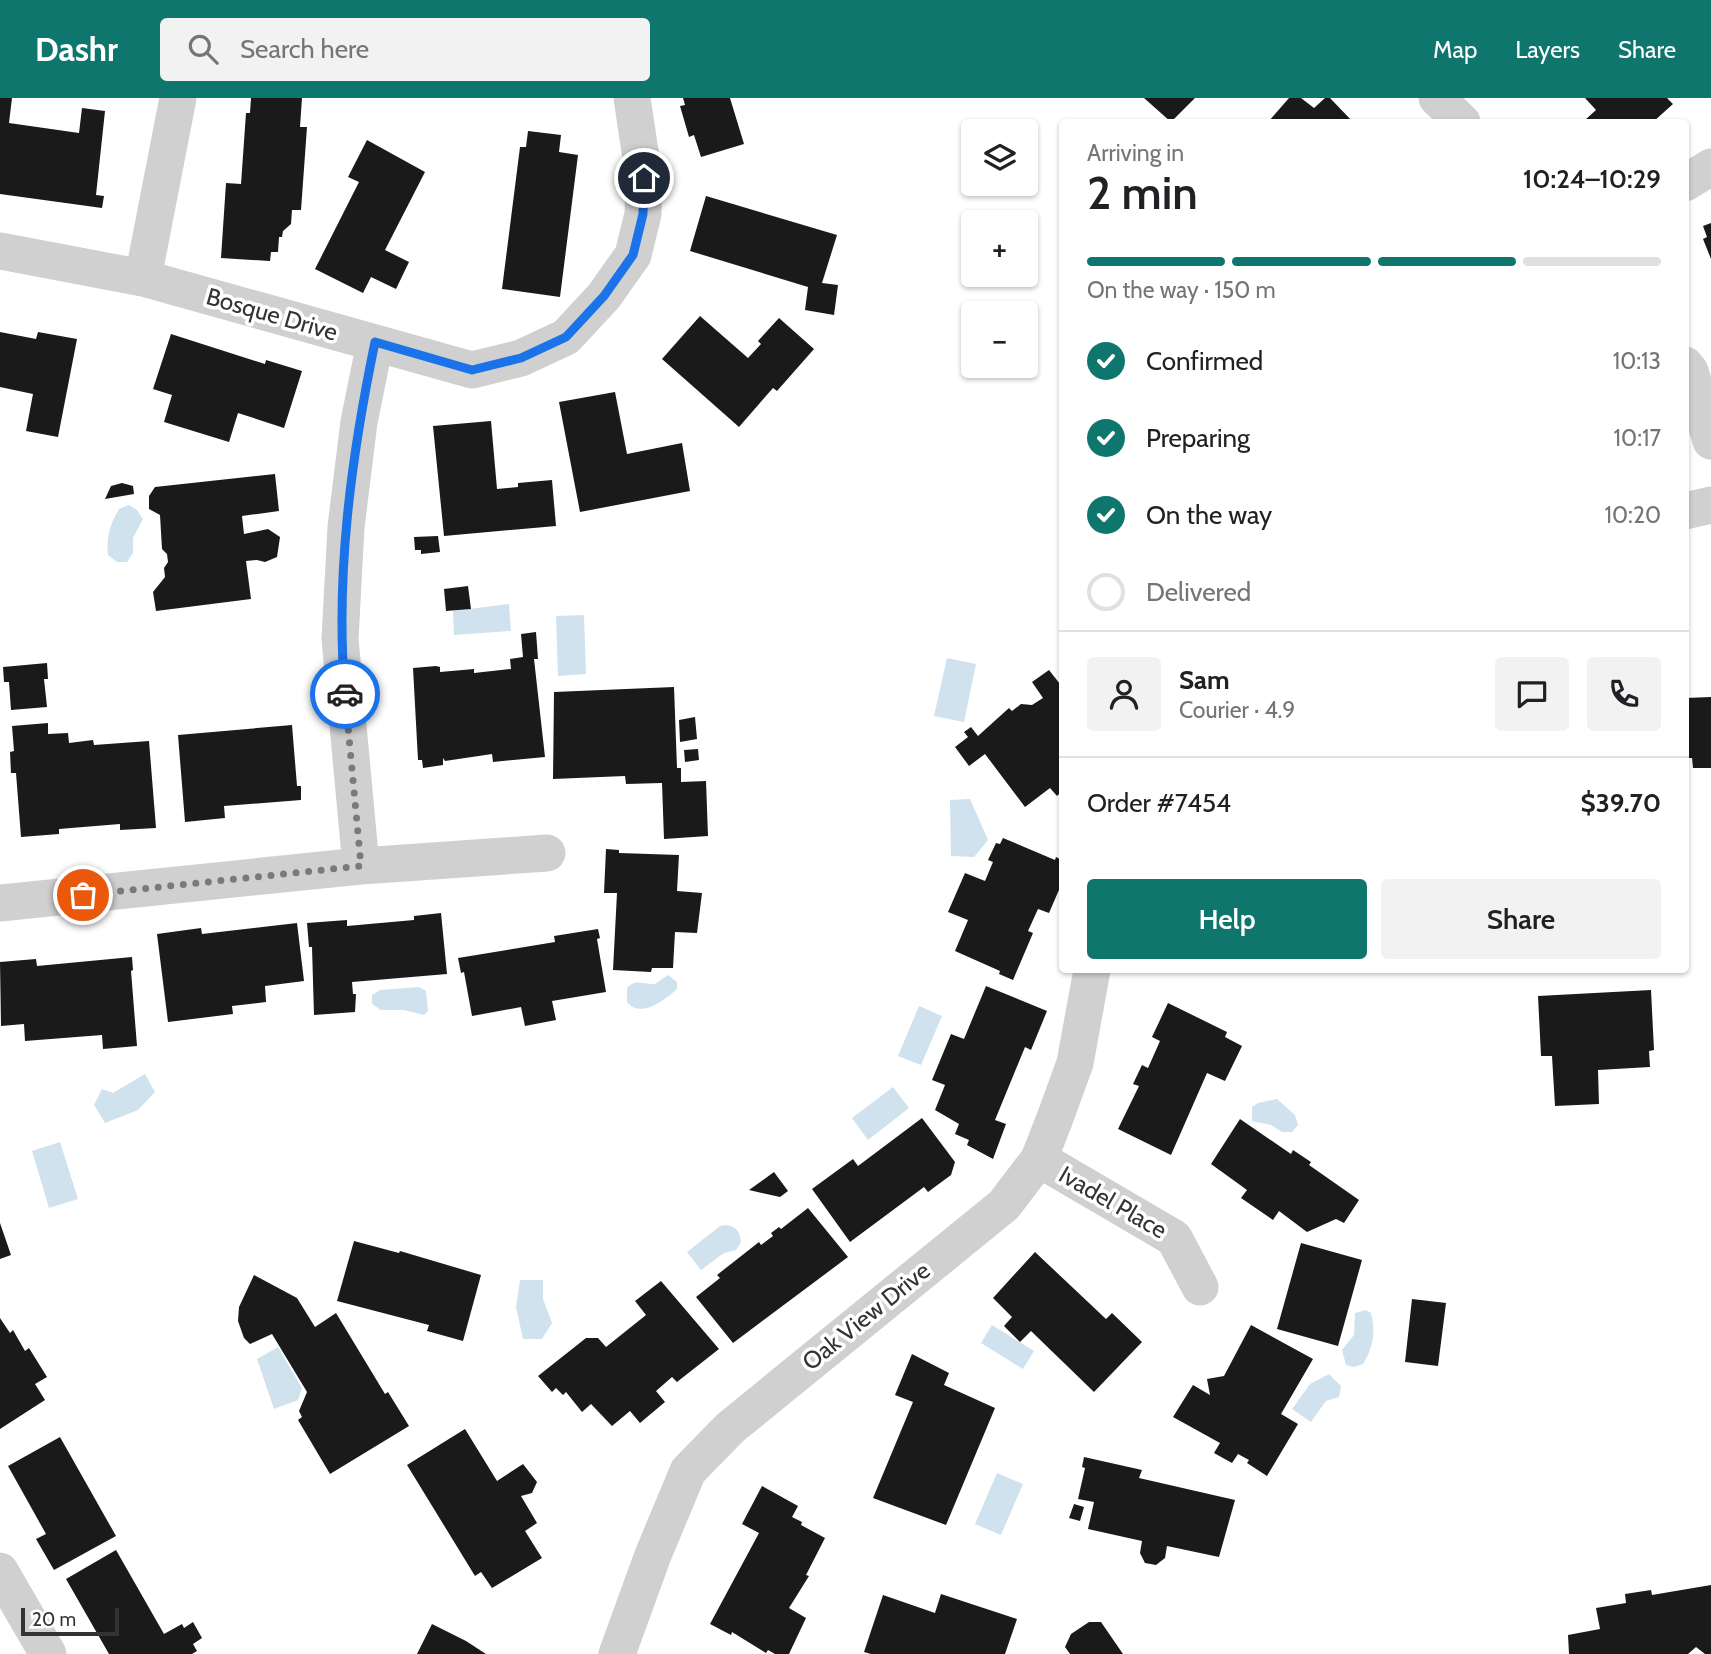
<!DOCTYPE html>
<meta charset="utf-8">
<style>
body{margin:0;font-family:Cabin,sans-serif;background:#f2f2f2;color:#202124;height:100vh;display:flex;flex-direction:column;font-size:26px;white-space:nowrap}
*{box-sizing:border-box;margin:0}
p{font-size:23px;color:#757577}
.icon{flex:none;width:38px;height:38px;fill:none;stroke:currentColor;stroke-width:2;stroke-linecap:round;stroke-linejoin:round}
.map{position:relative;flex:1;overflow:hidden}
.panel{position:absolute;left:1059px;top:21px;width:630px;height:854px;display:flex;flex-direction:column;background:#fff;border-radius:7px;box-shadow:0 2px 5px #0004}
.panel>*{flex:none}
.buttons{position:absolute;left:961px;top:21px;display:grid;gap:14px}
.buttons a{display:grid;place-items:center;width:77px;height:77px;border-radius:7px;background:#fff;box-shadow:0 2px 5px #0004;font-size:35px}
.scale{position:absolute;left:21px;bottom:18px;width:98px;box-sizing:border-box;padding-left:7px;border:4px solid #333;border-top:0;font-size:19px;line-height:24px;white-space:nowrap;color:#333;-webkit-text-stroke:5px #fff;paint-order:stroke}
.pin{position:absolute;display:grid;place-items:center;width:60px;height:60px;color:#fff;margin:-30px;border:4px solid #fff;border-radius:50%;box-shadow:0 2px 7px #0007}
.courier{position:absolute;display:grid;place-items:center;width:70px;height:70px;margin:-35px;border:5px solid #1a73e8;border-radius:50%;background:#fff;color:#222;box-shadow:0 2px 9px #0007}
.overview em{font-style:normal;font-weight:600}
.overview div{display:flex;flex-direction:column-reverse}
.overview{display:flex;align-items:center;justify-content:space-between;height:119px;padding:0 28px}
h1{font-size:46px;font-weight:600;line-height:52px}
.bar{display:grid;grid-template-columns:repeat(4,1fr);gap:10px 7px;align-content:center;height:84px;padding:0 28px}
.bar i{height:9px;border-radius:5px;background:#e0e0e0}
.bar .on{background:#0f766e}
.bar p{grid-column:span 4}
.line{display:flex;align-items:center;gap:18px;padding:0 28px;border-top:2px solid #e0e0e0}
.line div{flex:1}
.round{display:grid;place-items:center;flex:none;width:74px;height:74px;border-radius:7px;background:#f2f2f2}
ol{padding:0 28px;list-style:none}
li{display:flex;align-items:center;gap:21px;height:77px}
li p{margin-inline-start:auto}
li .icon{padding:7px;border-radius:50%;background:#0f766e;color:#fff;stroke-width:4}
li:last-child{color:#757577}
li i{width:38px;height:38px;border:4px solid #e0e0e0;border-radius:50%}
.primary-button{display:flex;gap:14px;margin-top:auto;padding:14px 28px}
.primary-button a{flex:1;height:80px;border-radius:7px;background:#0f766e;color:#fff;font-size:28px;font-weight:600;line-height:80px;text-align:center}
.primary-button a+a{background:#f2f2f2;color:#202124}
header{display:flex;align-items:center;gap:42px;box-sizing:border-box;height:98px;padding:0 35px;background:#0f766e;color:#fff}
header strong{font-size:33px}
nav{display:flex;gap:38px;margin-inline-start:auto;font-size:24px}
.search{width:490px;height:63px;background:#f2f2f2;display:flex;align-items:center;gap:18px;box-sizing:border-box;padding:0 24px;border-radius:7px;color:#757577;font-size:26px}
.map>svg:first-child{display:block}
.water{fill:#cfe2ee}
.building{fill:#1a1a1a}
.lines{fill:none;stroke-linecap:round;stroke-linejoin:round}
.minor{stroke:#d0d0d0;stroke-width:37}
.done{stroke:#7a7a7a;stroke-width:7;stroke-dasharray:0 12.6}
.route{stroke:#1a73e8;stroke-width:9}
.labels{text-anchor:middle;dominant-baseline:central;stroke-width:7;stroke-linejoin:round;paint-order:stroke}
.street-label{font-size:24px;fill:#333;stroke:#fff}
</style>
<header>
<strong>Dashr</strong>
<div class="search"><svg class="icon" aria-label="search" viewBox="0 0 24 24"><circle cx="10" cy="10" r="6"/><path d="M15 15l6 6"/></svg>Search here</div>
<nav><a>Map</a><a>Layers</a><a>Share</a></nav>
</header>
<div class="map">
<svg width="1711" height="1556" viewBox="0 0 1711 1556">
<rect width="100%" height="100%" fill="#fff"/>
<path class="water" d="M 129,407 L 137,412 L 143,421 L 133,440 L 133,455 L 127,464 L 117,464 L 108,457 C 106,439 110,427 119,411 Z
M 509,506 L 511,533 L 454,537 L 453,513 Z
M 584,517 L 586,576 L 558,578 L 556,518 Z
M 947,560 L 976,566 L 964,624 L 934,618 Z
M 970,701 L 988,742 L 974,759 L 951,758 L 950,702 Z
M 668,877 L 677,884 L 677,891 C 665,902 641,921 627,904 L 627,890 C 637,880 643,887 655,886 Z
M 419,889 L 426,893 L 428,913 L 424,917 L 404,912 L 381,912 L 372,906 L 372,897 L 380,892 Z
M 919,908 L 942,918 L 921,967 L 898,958 Z
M 145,976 L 155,994 L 138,1012 L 105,1025 L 94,1007 L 102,991 L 113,995 Z
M 893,989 L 909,1010 L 868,1042 L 852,1020 Z
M 1277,1001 L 1295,1017 L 1298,1027 L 1292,1034 L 1282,1034 L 1271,1027 L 1252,1023 L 1252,1009 L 1258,1005 Z
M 60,1044 L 78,1101 L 49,1110 L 32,1053 Z
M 726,1127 C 737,1129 740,1134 741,1144 L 736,1152 L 724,1155 L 701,1172 L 687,1154 L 720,1128 Z
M 520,1182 L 543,1182 L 543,1201 L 552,1225 L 542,1241 L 523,1241 L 516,1209 Z
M 1366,1212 L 1371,1215 C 1376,1234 1373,1250 1363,1266 L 1354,1269 L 1346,1267 L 1342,1252 L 1354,1237 L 1355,1215 Z
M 992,1227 L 1034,1253 L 1023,1271 L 981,1245 Z
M 278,1249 L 302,1290 L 298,1302 L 274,1311 L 257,1261 Z
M 1329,1276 L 1341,1288 L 1339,1299 L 1326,1303 L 1311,1324 L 1292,1311 L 1310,1286 Z
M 997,1375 L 1023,1386 L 1001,1437 L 975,1426 Z"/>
<path class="building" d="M 0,0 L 12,0 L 9,25 L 79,35 L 82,10 L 105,13 L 96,97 L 104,98 L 102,110 L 0,96 Z
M 251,0 L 302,0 L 300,29 L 307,29 L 301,112 L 292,112 L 291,126 L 283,133 L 282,139 L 279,139 L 278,154 L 271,154 L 270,163 L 221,160 L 226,85 L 241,86 L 246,15 L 250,15 Z
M 683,0 L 730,0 L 744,46 L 701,59 L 694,37 L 689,39 L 680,8 L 685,7 Z
M 1144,0 L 1195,0 L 1171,24 Z
M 1289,0 L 1301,0 L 1314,10 L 1325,0 L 1330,0 L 1353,24 L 1268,24 Z
M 1585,0 L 1667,0 L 1673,6 L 1653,24 L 1588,24 L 1585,22 L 1596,12 Z
M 528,33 L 561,37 L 559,54 L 578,57 L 560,199 L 502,191 L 520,49 L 526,49 Z
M 367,42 L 425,74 L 385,152 L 409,164 L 396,191 L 371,179 L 363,195 L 315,171 L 359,84 L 348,79 Z
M 706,98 L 837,137 L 822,185 L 838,187 L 834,217 L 805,212 L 808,189 L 690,153 Z
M 1711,125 L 1711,161 L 1703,141 L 1707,139 L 1703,128 Z
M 700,218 L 748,260 L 761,246 L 758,243 L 779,220 L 814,251 L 777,293 L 773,290 L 739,329 L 662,261 Z
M 0,234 L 36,241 L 38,234 L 77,241 L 58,339 L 26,333 L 33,296 L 0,289 Z
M 171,236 L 265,266 L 266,262 L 302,273 L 284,330 L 238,315 L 229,344 L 164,324 L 172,297 L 153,291 Z
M 615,294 L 627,356 L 682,345 L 690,393 L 580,414 L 559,304 Z
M 491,323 L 497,391 L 518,389 L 518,385 L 552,382 L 556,428 L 444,438 L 433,328 Z
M 275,376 L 279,413 L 242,418 L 244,436 L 268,431 L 280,439 L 277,459 L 265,464 L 257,462 L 246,463 L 251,501 L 156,513 L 153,494 L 165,479 L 164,470 L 168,464 L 167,456 L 162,451 L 160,417 L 149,411 L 149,398 L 155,389 Z
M 122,385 L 133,388 L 134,396 L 105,401 L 111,388 Z
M 438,438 L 440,454 L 421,456 L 421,452 L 415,452 L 414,439 Z
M 468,488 L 471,511 L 446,513 L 444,491 Z
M 536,534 L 538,561 L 534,561 L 545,659 L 493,664 L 492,656 L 445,663 L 443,660 L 443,667 L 423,670 L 422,662 L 418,662 L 413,570 L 436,568 L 440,569 L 440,574 L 474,571 L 474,575 L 511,571 L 510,561 L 523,559 L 521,536 Z
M 47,565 L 48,581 L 44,581 L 47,609 L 11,612 L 9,584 L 4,584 L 3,569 Z
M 1049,572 L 1060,586 L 1062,584 L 1062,693 L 1057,698 L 1050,690 L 1025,709 L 985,656 L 969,668 L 955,649 L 968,639 L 964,634 L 971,629 L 978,638 L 1009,610 L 1012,613 L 1021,606 L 1032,607 L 1043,600 L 1032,584 Z
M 674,589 L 677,670 L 681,670 L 681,684 L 706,683 L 708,738 L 664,741 L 662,685 L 626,686 L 625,678 L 553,681 L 554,594 Z
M 1711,599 L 1711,670 L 1693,670 L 1692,660 L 1685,660 L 1685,600 Z
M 695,619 L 697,641 L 680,644 L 679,622 Z
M 48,625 L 48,636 L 68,635 L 69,645 L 93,642 L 94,647 L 149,643 L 156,730 L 120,732 L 120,726 L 59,731 L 59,736 L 21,739 L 16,675 L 11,675 L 10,654 L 14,653 L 12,628 Z
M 292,627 L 297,688 L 301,688 L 301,702 L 224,708 L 225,720 L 185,724 L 178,637 Z
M 698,651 L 699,662 L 685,664 L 684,652 Z
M 1003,740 L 1055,762 L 1056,759 L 1062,762 L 1062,785 L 1049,815 L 1038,811 L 1028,833 L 1033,835 L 1013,882 L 999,876 L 1000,873 L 955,853 L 968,822 L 948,814 L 965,775 L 985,783 L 993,764 L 988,762 L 996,745 L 1000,746 Z
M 606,751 L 619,752 L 619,755 L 679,757 L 677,793 L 702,795 L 697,835 L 675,834 L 673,870 L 652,870 L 651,874 L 613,872 L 617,795 L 604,795 Z
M 441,815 L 447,876 L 352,884 L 353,896 L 356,896 L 355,914 L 314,917 L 312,849 L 309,849 L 307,825 L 347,822 L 347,828 L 414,822 L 414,818 Z
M 297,825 L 304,883 L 265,888 L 266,904 L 232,908 L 233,916 L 168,924 L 157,836 L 201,830 L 202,836 Z
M 598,831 L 600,840 L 597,841 L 606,894 L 552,903 L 556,922 L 525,928 L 521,909 L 472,918 L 464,874 L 461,875 L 458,860 L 555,844 L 554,838 Z
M 132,859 L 133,872 L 131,873 L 137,948 L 103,951 L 102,937 L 25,943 L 24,926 L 1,928 L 0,864 L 36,861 L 37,868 Z
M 986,888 L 1047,913 L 1031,952 L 1025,949 L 995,1022 L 1006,1026 L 993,1061 L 967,1047 L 969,1042 L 955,1036 L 959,1026 L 935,1012 L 945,987 L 932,982 L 951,936 L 964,941 Z
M 1651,892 L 1654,952 L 1649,953 L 1650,969 L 1598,972 L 1599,1006 L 1555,1008 L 1552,958 L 1541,958 L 1538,898 Z
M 1168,905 L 1227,934 L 1225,939 L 1242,948 L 1225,983 L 1207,975 L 1171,1057 L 1118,1031 L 1139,988 L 1133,986 L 1142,967 L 1148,970 L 1160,943 L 1152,939 Z
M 922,1020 L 955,1064 L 951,1077 L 928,1094 L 924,1089 L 850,1144 L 812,1091 L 853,1061 L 858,1068 Z
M 1240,1021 L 1291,1056 L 1293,1052 L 1311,1064 L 1309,1067 L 1359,1102 L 1344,1125 L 1336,1121 L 1307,1134 L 1279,1113 L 1273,1122 L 1241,1100 L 1247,1092 L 1211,1066 Z
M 774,1074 L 788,1093 L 780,1099 L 749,1092 Z
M 808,1110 L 848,1159 L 733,1245 L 696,1199 L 720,1180 L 717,1177 L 759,1144 L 761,1147 L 773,1138 L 771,1135 L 779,1129 L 781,1131 Z
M 0,1125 L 11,1157 L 0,1161 Z
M 354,1143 L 399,1155 L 400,1153 L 481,1177 L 463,1243 L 427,1233 L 429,1227 L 337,1203 Z
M 1301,1145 L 1362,1162 L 1338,1248 L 1277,1231 Z
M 1035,1154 L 1106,1221 L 1112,1215 L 1142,1244 L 1094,1294 L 1031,1233 L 1020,1244 L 1004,1228 L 1012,1219 L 993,1200 Z
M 254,1177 L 297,1200 L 315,1229 L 336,1215 L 385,1296 L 388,1294 L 409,1328 L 330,1376 L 298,1322 L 302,1319 L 299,1313 L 307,1294 L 272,1236 L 250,1246 L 244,1240 L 238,1223 L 239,1209 Z
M 661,1183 L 719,1251 L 677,1284 L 672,1279 L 656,1293 L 665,1304 L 640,1325 L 630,1313 L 612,1328 L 591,1306 L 582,1314 L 566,1294 L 563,1297 L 556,1290 L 552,1294 L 538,1278 L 586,1240 L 598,1240 L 606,1249 L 646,1217 L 635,1203 Z
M 1412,1201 L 1446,1205 L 1438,1268 L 1405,1264 Z
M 0,1220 L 10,1235 L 13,1232 L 25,1253 L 29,1250 L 47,1279 L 35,1286 L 45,1302 L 0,1331 Z
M 1251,1227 L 1313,1261 L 1281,1316 L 1298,1326 L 1267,1378 L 1247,1365 L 1249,1362 L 1238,1356 L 1232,1365 L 1214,1355 L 1220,1345 L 1173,1319 L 1193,1287 L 1210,1297 L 1207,1281 L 1224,1278 Z
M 912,1256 L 949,1275 L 944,1287 L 995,1310 L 946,1427 L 873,1400 L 913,1304 L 895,1297 Z
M 465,1331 L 497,1383 L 523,1366 L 537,1384 L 532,1395 L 521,1398 L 537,1425 L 525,1433 L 542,1460 L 492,1490 L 481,1474 L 475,1478 L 407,1367 Z
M 60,1339 L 116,1438 L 54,1472 L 36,1441 L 46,1436 L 8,1368 Z
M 1084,1359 L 1142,1372 L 1139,1380 L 1235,1402 L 1219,1459 L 1167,1448 L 1165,1460 L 1156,1467 L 1145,1465 L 1140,1455 L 1142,1443 L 1088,1431 L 1094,1404 L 1078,1401 L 1085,1370 L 1082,1369 Z
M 762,1388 L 798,1408 L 792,1419 L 802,1424 L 801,1427 L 825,1440 L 806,1477 L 809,1478 L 789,1510 L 806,1520 L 789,1556 L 775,1556 L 768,1552 L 766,1555 L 732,1534 L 731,1537 L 710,1526 L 759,1435 L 742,1426 Z
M 1074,1406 L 1084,1409 L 1080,1423 L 1069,1420 Z
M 116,1452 L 164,1536 L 182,1526 L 184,1530 L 193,1524 L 202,1540 L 193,1546 L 197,1553 L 192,1556 L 109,1556 L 66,1481 Z
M 1711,1487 L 1711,1556 L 1705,1556 L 1696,1549 L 1688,1556 L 1569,1556 L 1568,1537 L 1600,1531 L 1596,1510 L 1626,1505 L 1625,1496 L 1651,1492 L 1652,1497 Z
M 941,1496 L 1017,1521 L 1005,1556 L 871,1556 L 864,1554 L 883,1497 L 935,1515 Z
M 1089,1524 L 1101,1524 L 1123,1556 L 1070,1556 L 1065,1549 L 1071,1536 Z
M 432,1526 L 466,1543 L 486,1556 L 417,1556 Z"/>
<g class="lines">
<path class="minor" d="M 1437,0 L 1462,24
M 1685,85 L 1711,69
M 0,153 L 143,180 L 472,272 L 521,260 L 566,239 L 604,198 L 633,157 L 643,116 L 644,80 L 632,0
M 143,180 L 178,0
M 1685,267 L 1690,273 L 1711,343
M 1685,413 L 1711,407
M 361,768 L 340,541 L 346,429 L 359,324 L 375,245
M 0,805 L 361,768 L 547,755
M 1039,1061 L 1174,1140 L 1200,1189
M 0,1473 L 48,1556
M 617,1556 L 653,1457 L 688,1373 L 730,1330 L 1004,1107 L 1039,1061 L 1055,1020 L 1075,965 L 1092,872"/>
</g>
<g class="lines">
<path class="done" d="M 83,797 L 361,768 L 345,596"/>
<path class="route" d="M 345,596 C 335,479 351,360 375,244 L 472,272 L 521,260 L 566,239 L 604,198 L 633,157 L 643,116 L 644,80"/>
</g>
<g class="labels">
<g class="street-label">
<text transform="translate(272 216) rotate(16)">Bosque Drive</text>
<text transform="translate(1113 1104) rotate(30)">Ivadel Place</text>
<text transform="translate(866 1218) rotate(-39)">Oak View Drive</text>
</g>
</g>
</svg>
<div class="buttons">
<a><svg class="icon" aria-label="layers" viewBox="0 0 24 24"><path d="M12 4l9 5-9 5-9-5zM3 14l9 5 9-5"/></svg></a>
<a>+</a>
<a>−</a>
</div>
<div class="scale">20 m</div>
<div class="pin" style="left:83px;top:797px;background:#ea580c"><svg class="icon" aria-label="bag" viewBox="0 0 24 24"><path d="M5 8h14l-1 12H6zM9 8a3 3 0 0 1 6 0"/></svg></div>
<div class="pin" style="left:644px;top:80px;background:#1f2937"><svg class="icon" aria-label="home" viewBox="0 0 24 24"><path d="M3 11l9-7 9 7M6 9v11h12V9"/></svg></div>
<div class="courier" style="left:345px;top:596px"><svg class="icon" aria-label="car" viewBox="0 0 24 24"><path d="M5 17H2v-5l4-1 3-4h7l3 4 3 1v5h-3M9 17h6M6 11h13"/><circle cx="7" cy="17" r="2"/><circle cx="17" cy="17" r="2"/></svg></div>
<section class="panel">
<div class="overview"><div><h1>2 min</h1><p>Arriving in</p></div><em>10:24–10:29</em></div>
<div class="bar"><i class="on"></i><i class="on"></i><i class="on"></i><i></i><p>On the way · 150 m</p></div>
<ol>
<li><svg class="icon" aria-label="check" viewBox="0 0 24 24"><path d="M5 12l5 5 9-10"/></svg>Confirmed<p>10:13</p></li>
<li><svg class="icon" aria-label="check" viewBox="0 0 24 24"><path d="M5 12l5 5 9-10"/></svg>Preparing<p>10:17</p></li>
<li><svg class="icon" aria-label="check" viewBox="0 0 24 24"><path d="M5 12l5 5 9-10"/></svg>On the way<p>10:20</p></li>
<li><i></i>Delivered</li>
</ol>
<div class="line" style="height:126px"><a class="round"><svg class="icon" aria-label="person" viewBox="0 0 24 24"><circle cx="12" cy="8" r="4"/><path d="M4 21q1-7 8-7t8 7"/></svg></a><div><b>Sam</b><p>Courier · 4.9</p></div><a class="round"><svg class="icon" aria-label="chat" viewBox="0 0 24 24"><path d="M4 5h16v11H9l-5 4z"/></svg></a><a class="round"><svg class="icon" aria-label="phone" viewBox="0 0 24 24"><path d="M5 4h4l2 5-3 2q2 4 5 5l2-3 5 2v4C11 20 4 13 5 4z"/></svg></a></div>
<div class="line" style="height:91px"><div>Order #7454</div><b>$39.70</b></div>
<div class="primary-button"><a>Help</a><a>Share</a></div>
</section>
</div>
